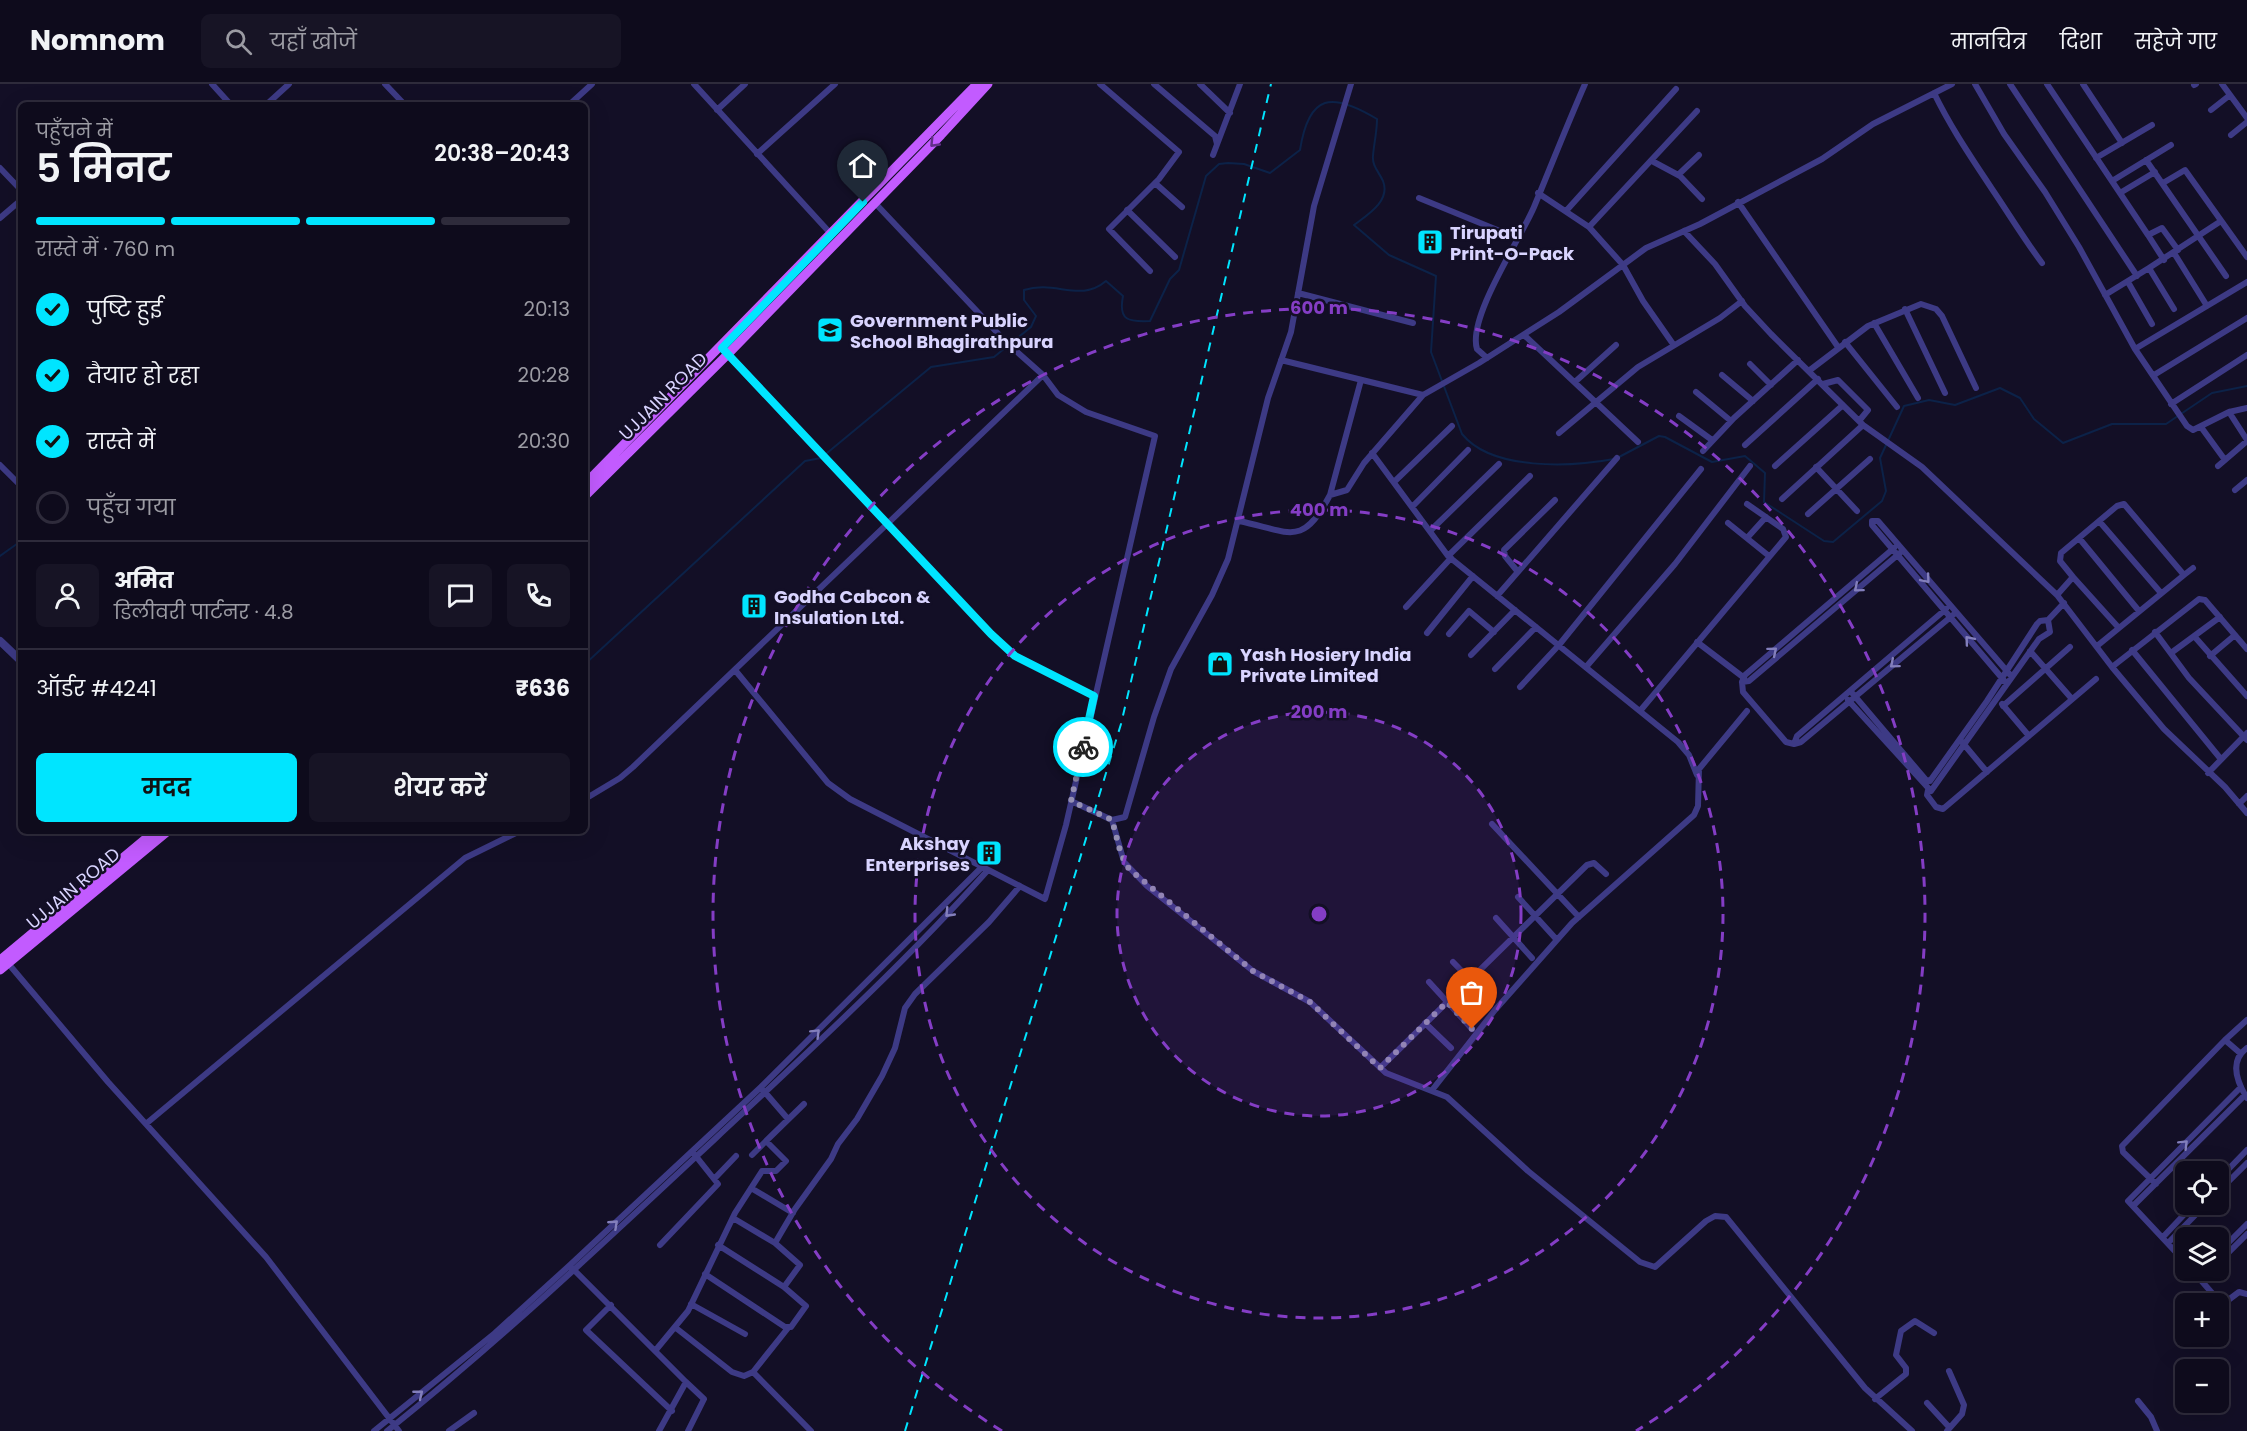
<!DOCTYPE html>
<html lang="hi">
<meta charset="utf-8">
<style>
body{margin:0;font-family:Poppins,"Noto Sans Devanagari",sans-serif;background:#171425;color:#f1f3f6;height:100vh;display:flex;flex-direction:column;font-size:22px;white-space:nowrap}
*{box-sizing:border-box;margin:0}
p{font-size:20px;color:#9b9ba3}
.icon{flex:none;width:33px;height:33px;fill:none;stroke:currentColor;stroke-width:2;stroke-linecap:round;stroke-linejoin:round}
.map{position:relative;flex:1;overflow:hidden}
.details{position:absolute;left:18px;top:18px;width:570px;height:732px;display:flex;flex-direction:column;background:#0e0b1c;border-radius:9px;box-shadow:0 6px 24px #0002,0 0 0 2px #2e2b3b}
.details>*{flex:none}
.tools{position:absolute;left:2175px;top:1077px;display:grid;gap:12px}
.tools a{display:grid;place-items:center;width:54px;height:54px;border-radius:9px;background:#0e0b1c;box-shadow:0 6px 24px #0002,0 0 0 2px #2e2b3b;font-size:30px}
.pin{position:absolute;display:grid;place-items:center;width:51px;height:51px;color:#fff;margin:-62px -26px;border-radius:50% 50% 50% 0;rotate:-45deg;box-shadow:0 0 6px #0007}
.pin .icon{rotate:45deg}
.courier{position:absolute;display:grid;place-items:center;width:60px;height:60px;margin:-30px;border:4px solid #00e5ff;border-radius:50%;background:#fff;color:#222;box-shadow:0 2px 8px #0007}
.overview em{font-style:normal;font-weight:600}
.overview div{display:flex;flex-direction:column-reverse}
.overview{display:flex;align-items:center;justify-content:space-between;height:102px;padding:0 18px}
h1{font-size:39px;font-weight:600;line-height:45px}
.bar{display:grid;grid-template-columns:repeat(4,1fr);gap:9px 6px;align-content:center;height:72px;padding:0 18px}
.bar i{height:8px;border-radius:4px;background:#2e2b3b}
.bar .selected{background:#00e5ff}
.bar p{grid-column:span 4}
.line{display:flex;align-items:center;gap:15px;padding:0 18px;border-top:2px solid #2e2b3b}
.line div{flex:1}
.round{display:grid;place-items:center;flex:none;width:63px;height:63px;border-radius:9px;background:#171425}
ol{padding:0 18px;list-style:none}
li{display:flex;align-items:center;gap:18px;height:66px}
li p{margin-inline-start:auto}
li .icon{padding:6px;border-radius:50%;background:#00e5ff;color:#111;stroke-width:4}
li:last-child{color:#9b9ba3}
li i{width:33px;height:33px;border:3px solid #2e2b3b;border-radius:50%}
.action{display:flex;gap:12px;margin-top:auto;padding:12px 18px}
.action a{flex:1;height:69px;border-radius:9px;background:#00e5ff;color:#111;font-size:24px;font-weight:600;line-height:69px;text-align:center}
.action a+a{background:#171425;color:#f1f3f6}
header{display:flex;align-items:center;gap:36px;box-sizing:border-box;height:84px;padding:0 30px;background:#0e0b1c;border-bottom:2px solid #2e2b3b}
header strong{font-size:28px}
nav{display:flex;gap:33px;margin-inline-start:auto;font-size:21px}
.search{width:420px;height:54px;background:#171425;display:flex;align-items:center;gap:15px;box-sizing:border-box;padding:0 21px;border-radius:9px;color:#9b9ba3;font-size:22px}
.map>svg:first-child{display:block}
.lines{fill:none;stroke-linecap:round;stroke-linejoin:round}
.stream{stroke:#0c2248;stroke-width:2}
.minor{stroke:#3d3a85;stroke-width:6}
.tertiary{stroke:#3d3a85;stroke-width:8}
.primary{stroke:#c25bff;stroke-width:9}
.rail{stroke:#00e5ff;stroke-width:2;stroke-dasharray:9 8;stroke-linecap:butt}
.oneway{stroke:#623188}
.oneway2{stroke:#837fbc}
.done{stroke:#948fb3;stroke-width:6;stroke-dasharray:0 10.8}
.route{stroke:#00e5ff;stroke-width:8}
.ring{fill:none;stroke:#843dc5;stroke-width:3;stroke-dasharray:10 8}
.labels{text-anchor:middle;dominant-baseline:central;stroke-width:5;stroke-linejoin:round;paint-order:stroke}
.poi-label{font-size:18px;font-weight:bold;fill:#d9d4ff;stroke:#130f26;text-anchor:start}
.street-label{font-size:18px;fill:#d9d4ff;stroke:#130f26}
.centre{fill:#843dc5;stroke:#130f26;stroke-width:3}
.ring-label{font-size:18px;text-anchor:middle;font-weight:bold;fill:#843dc5;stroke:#130f26;stroke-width:5;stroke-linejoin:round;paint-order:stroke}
</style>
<header>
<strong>Nomnom</strong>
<div class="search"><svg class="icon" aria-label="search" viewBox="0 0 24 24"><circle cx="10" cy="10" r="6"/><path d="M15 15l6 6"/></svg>यहाँ खोजें</div>
<nav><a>मानचित्र</a><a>दिशा</a><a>सहेजे गए</a></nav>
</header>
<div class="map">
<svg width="2247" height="1347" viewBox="0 0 2247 1347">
<rect width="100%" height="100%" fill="#130f26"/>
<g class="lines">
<path class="stream" d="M 1619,373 L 1659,352 L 1665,353 L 1712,378 L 1745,372 L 1765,389 L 1764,418 L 1824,457 L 1833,458 L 1882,417 L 1886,407 L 1880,374 L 1904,322 L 1929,316 L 1955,321 L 2000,304 L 2020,314 L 2034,335 L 2063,359 L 2112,340 L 2166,340 L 2212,309 L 2247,302
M 0,472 L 21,457
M 585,580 L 805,377 L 821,374 L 931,283 L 994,273 L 1031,243 L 1036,232 L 1024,216 L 1024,206 C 1056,196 1080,219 1106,197 L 1123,212 C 1118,237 1129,238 1150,237 L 1170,195 L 1179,186 L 1206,92 L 1219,80 L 1228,79 L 1244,80 L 1270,89 L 1300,66 C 1309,9 1332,8 1377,35 C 1377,48 1374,59 1373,72 C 1372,82 1379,88 1383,97 C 1391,117 1367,131 1354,141 L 1389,171 L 1436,192 L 1431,268 L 1462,350 C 1492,387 1571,383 1614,375"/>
<path class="minor" d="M 212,0 L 231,21
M 385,0 L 405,21
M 694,0 L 831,150
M 1100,0 L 1179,68 L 1159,95 L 1109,145 L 1150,187
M 1154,0 L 1215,52 L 1217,60
M 1200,0 L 1230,29
M 1975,0 L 2004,50 L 2045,108 L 2079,163 L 2135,265 L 2187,342 L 2193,346 L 2229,328 L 2247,324
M 2010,0 L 2137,192
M 2047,0 L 2148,151 L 2162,144 L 2178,166
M 2083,0 L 2122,59
M 2222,0 L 2247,34
M 2194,1 L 2196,0
M 1934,9 C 1951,44 1971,73 1992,105 C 2009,130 2024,155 2042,179
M 266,21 L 289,0
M 569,21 L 592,0
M 717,26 L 745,0
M 2211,26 L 2230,11
M 2231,51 L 2247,38
M 757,70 L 835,0
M 1213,71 L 1240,0
M 2096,74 L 2152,41
M 2146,76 L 2226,192
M 1652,77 L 1680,92 L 1702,115
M 0,84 L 21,106
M 1678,91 L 1699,71
M 2112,97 L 2171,61
M 1155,99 L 1182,123
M 2163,99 L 2185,86 L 2247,173
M 1538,109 L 1589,143 L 1623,181 L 1643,217 L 1673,260
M 2120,109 L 2155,88
M 1419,114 L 1517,154
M 1738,118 L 1838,263
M 1127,126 L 1175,173
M 1566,127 L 1676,5
M 0,134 L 21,116
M 1589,143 L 1697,27
M 1684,147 L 1715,180 L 1745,222 L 1771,250 L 1863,341 L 1922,383 L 2057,511 L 2112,583 L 2164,645 L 2225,703 L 2247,729
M 2148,151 L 2164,176
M 2174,169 L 2207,222
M 2149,184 L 2221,137
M 2128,198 L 2152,240
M 1298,209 L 1413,239
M 2105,211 L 2149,184 L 2174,225
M 1905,225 L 1945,309
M 1874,239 L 1918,314
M 1524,251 L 1638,358
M 1845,258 L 1897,323
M 721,264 L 991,550 L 1015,572 L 1094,612
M 2135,265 L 2247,198
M 1487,274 L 1477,265 C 1467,234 1521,154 1534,123 C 1551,82 1567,41 1585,0
M 1281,276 L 1423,311 L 1479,279 L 1559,228 L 1646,164 L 1700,140 L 1822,75 L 1873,40 L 1952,0
M 1750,280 L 1771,301
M 1810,286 L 1868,242 L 1921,220 L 1936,225 L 1942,232 L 1976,304
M 1722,291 L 1753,317
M 2154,291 L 2247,234
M 1576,297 L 1616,261
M 1823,300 L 1838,296 L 1868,326 L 1859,337
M 1696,308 L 1731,337
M 2171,320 L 2247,271
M 2229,328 L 2247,356
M 1679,332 L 1712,356
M 2201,343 L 2225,376
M 1559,349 L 1638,283 L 1720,234 L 1742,217
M 1745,361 L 1818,295
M 1703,367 L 1734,334 L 1798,276
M 1372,369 L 1448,472 L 1678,658 L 1689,671 L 1697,691
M 0,381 L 21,402
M 1775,382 L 1843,321
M 2218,382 L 2247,357
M 1816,383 L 1857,427
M 1394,398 L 1452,342
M 2235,406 L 2247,396
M 1330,411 L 1361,296
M 1782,415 L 1863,341
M 1412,423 L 1468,366
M 1808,430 L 1870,375
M 1239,437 C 1291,448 1302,464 1330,411 L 1347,406 L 1364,379 L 1423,311
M 2099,437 L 2161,509
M 1728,439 L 1769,472
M 1430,447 L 1499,380
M 1747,454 L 1766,433
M 2079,454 L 2139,527
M 1894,464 L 1745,591 L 1742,598 L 1749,597 L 1900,469
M 1448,472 L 1530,392
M 1518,488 L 1505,472 L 1504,466 L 1555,416
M 2184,491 L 2193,484
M 2073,493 L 2118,543
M 2057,511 L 2073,493 L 2060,477 L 2061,469 L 2117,422 L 2124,420 L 2184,491 L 2097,562
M 1497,512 L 1617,374
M 1406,523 L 1451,474
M 1946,525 L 1797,652 L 1794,660 L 1801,658 L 1953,531
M 2155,548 L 2189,594 L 2247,656
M 1427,549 L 1473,492
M 1449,550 L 1469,527 L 1494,548
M 2194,552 L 2247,612
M 1697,558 L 1743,593
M 2132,566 L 2220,674
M 2030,567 L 2072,615
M 2171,569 L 2220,533
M 1471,571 L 1515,526
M 2210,572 L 2235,551
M 1586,583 L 1675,480 L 1750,382
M 2112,583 L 2199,515 L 2205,516 L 2247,565
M 1495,585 L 1536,543
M 735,586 L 828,699 L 850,715 L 1045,815 L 1066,741 L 1155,352 L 1086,328 L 1058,311 L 1043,291 L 1006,258 L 875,119
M 1742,598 L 1743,608 L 1786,658 L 1794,660
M 2007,600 L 1872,441 L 1872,437 L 1878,437 L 2012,593
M 1520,603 L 1559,561 L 1701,385
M 1853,610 L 1926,696 L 1930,697 L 1987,617 L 2037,540 L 2040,537 L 2048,536 L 2064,519
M 1848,616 L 1931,707 L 2039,555 L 2050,548 L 2048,536
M 2002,620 L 2029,652
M 2003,622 L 2070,563
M 1640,627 L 1786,453 L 1783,445 L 1747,420
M 1962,658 L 1987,688
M 2208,689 L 2247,649
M 1928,706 L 1927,711 L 1936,723 L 1943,725 L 2096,595
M 585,715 L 620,694 L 633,683 L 1043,291
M 1071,717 L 1112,736 L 1125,733 L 1154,633 L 1171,585 L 1212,511 L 1228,475 L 1268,314 L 1291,248 L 1314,122 L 1351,0
M 2239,720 L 2247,712
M 1112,736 L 1124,778 L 1147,802 L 1253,887 L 1310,918 L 1386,989 L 1447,1013 L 1528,1087 L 1640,1178 L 1655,1183 L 1706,1137 L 1715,1132 L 1726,1133 L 1865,1304 L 1912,1347
M 1492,740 L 1579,833
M 1518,813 L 1557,856
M 1496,834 L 1532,874
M 7,878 L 108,998 L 266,1173 L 399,1347
M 1453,878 L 1488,914
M 1429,898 L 1472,945
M 1425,939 L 1451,964
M 2225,956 L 2247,936
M 2247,964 C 2229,977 2237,998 2247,1014
M 1380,984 L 1587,781 L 1594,779 L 1606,790
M 1433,1005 L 1495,926 L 1572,839 L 1694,731 L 1698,722 L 1699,685 L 1747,627
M 763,1006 L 788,1035
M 147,1039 L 465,774 L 520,747
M 752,1071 L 766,1057
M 715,1094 L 736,1072
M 2218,1096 L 2247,1066
M 2156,1100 L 2123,1068 L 2122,1062 L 2225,956 L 2240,969
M 751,1104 L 793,1129
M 2218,1108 L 2247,1079
M 2133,1122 L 2245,1011
M 733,1134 L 775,1159 L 795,1125 L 831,1075 L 838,1060 L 857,1035 L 882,992 L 895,964 L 905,924 L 915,910 L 989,838 L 1020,802
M 2163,1153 L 2194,1120
M 2168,1159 L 2206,1120
M 660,1161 L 718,1100 L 695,1071
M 718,1161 L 784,1203
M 2218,1169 L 2247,1140
M 2186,1179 L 2128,1117 L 2241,1003
M 2218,1179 L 2247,1150
M 572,1184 L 686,1298
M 2192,1186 L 2219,1217 L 2227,1217 L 2239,1208 L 2247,1210
M 705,1190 L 785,1243 L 791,1243 L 806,1222 L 784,1203 L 800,1181 L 775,1159
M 2201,1196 L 2211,1186
M 691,1220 L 745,1250
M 611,1221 L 586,1246 L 672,1327
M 676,1244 L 732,1288 L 744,1292 L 753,1288
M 788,1244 L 753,1288 L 811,1347
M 655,1267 L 688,1227 L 735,1129 L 762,1087 L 776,1087 L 786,1077 L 766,1057 L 804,1020
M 1875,1315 L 1906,1290 L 1906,1284 L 1896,1271 L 1901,1247 L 1915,1237 L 1934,1249
M 2138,1317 L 2151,1333 L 2157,1347
M 1927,1319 L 1949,1343
M 374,1347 L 495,1249 L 570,1181 L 761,1003 L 982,783
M 387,1347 C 502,1255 609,1154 716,1054 C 809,967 903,881 988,786
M 449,1347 L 474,1329
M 659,1347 L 686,1298 L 704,1315 L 688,1347
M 1947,1347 L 1962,1330 L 1964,1321 L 1949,1287"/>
<path class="tertiary" d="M 0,557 L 21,577"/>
<path class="primary" d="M 585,400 L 977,0
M 585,412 L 728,270 L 941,51 L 988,0
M 0,876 L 155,747
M 0,886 L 168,747"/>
<path class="rail" d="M 905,1347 L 1121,640 L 1271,0"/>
</g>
<defs><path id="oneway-chevron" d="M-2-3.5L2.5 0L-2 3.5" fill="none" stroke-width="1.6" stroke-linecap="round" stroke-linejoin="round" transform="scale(1.5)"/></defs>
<use class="oneway" href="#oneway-chevron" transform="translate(934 59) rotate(134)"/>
<g class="oneway2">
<use href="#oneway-chevron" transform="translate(1926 495) rotate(50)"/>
<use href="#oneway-chevron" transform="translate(1858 504) rotate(140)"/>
<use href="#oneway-chevron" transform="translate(1969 556) rotate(-130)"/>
<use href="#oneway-chevron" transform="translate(1773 567) rotate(-40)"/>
<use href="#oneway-chevron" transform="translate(1894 580) rotate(140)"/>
<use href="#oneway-chevron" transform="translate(949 829) rotate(134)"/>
<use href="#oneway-chevron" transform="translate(816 949) rotate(-45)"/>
<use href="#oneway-chevron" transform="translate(2184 1060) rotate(-45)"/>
<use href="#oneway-chevron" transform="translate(614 1140) rotate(-43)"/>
<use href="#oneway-chevron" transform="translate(419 1310) rotate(-39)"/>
</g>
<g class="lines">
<path class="done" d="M 1083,663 L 1071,717 L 1112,736 L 1121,770 L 1129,785 L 1253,887 L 1310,918 L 1380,984 L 1447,918 L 1472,945"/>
<path class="route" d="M 863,118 L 722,264 L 991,550 L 1015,572 L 1094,612 L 1083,663"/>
</g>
<circle cx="1319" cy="830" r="202" fill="#843dc5" fill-opacity=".12"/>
<g class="ring">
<circle cx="1319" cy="830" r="202"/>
<circle cx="1319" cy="830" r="404"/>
<path d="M1002 1347A606 606 0 1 1 1636 1347"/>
</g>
<defs>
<symbol id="building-square" viewBox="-11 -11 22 22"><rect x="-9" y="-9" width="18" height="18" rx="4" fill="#00e5ff" stroke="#130f26"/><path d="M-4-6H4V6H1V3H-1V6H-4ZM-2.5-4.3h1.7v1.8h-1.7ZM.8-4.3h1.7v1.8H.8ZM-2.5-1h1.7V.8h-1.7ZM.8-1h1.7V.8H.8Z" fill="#111"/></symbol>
<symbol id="school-square" viewBox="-11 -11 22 22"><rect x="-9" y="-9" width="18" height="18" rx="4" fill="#00e5ff" stroke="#130f26"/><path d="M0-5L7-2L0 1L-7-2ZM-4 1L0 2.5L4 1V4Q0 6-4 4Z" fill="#111"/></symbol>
<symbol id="shop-square" viewBox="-11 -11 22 22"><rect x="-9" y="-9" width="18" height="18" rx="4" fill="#00e5ff" stroke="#130f26"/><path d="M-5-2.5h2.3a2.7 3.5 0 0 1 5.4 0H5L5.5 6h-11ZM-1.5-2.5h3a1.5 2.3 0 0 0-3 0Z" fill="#111"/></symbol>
</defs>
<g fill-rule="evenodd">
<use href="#building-square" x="1415" y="143" width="30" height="30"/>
<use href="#school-square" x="815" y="231" width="30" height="30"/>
<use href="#building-square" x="739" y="507" width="30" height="30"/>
<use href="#shop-square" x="1205" y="565" width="30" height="30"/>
<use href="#building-square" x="974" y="754" width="30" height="30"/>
</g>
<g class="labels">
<g class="poi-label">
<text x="1450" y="148">Tirupati<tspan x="1450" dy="21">Print-O-Pack</tspan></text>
<text x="850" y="236">Government Public<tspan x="850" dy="21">School Bhagirathpura</tspan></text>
<text x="774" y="512">Godha Cabcon &amp;<tspan x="774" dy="21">Insulation Ltd.</tspan></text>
<text x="1240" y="570">Yash Hosiery India<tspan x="1240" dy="21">Private Limited</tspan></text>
<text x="970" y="759" text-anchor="end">Akshay<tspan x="970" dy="21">Enterprises</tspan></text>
</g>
<g class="street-label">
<text transform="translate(663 312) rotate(-45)">UJJAIN ROAD</text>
<text transform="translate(73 804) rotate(-40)">UJJAIN ROAD</text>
</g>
</g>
<circle cx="1319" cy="830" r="9" class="centre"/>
<g class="ring-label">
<text x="1319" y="230">600 m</text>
<text x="1319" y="432">400 m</text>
<text x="1319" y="634">200 m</text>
</g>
</svg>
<div class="tools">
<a><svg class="icon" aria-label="locate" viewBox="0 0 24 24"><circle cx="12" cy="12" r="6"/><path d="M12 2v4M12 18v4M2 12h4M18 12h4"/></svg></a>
<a><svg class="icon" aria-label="layers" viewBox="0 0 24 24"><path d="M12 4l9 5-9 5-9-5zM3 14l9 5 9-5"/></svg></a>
<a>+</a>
<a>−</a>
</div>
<div class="pin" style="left:1472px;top:945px;background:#ea580c"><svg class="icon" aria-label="bag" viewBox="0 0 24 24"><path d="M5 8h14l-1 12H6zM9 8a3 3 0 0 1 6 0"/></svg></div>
<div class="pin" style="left:863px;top:118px;background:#1f2937"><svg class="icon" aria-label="home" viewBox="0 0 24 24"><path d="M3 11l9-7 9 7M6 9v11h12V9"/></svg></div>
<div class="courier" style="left:1083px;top:663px"><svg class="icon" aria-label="bike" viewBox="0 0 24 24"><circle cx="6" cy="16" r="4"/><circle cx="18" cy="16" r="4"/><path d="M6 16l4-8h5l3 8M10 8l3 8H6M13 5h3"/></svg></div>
<section class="details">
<div class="overview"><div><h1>5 मिनट</h1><p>पहुँचने में</p></div><em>20:38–20:43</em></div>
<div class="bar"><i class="selected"></i><i class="selected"></i><i class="selected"></i><i></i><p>रास्ते में · 760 m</p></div>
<ol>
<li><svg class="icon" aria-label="check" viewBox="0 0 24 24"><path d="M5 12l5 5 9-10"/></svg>पुष्टि हुई<p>20:13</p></li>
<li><svg class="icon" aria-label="check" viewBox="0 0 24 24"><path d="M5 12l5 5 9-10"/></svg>तैयार हो रहा<p>20:28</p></li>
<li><svg class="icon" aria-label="check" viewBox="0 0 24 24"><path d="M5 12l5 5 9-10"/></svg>रास्ते में<p>20:30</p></li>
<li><i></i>पहुँच गया</li>
</ol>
<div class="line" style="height:108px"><a class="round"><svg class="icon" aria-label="person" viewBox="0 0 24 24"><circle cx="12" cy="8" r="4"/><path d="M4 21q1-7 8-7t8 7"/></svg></a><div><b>अमित</b><p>डिलीवरी पार्टनर · 4.8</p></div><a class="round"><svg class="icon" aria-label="chat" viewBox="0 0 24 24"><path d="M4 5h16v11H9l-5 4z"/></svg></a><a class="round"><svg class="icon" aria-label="phone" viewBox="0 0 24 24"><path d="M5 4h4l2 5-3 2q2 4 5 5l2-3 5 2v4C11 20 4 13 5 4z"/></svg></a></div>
<div class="line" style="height:78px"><div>ऑर्डर #4241</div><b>₹636</b></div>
<div class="action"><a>मदद</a><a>शेयर करें</a></div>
</section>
</div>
